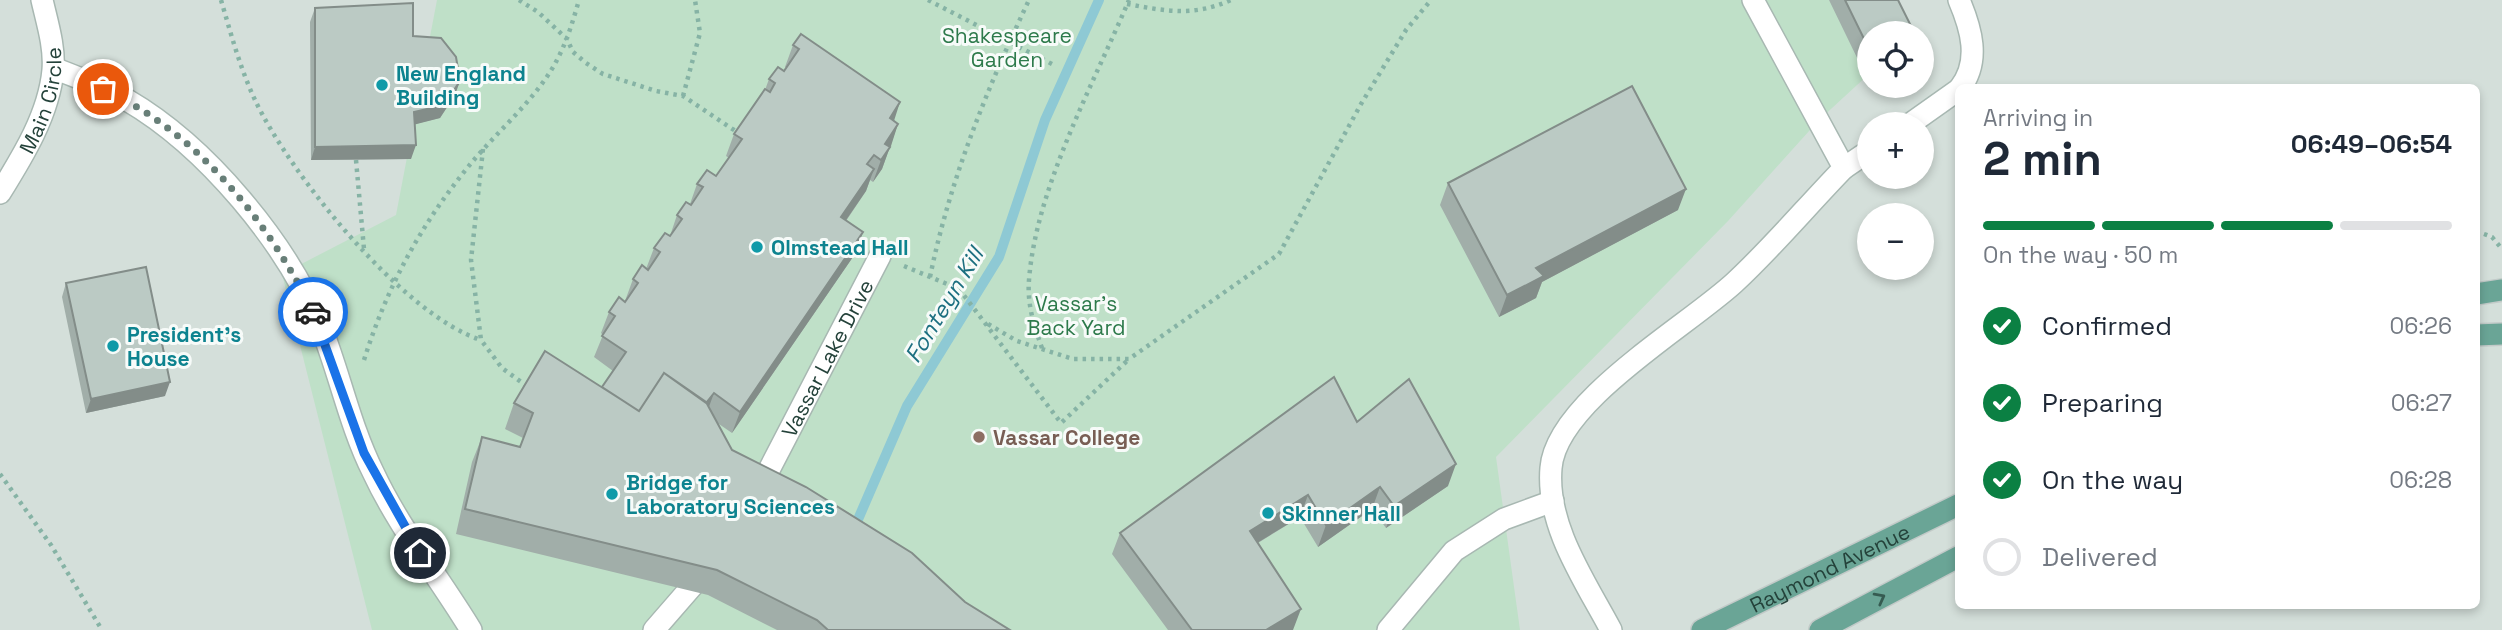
<!DOCTYPE html>
<meta charset="utf-8">
<style>
body{margin:0;font-family:"Space Grotesk",sans-serif;background:#f6f6f7;color:#1f2937;height:100vh;display:flex;flex-direction:column;font-size:26px;white-space:nowrap}
*{box-sizing:border-box;margin:0}
p{font-size:23px;color:#747a83}
.icon{flex:none;width:38px;height:38px;fill:none;stroke:currentColor;stroke-width:2;stroke-linecap:round;stroke-linejoin:round}
.map{position:relative;flex:1;overflow:hidden}
.panel{position:absolute;left:1955px;top:84px;width:525px;height:525px;display:flex;flex-direction:column;background:#fff;border-radius:10px;box-shadow:0 4px 10px #0003}
.panel>*{flex:none}
.fabs{position:absolute;left:1857px;top:21px;display:grid;gap:14px}
.fabs a{display:grid;place-items:center;width:77px;height:77px;border-radius:50%;background:#fff;box-shadow:0 4px 10px #0003;font-size:35px}
.pin{position:absolute;display:grid;place-items:center;width:60px;height:60px;color:#fff;margin:-30px;border:4px solid #fff;border-radius:50%;box-shadow:0 2px 7px #0007}
.courier{position:absolute;display:grid;place-items:center;width:70px;height:70px;margin:-35px;border:5px solid #1a73e8;border-radius:50%;background:#fff;color:#222;box-shadow:0 2px 9px #0007}
.headline em{font-style:normal;font-weight:700}
.headline div{display:flex;flex-direction:column-reverse}
.headline{display:flex;align-items:center;justify-content:space-between;height:119px;padding:0 28px}
h1{font-size:46px;font-weight:700;line-height:52px}
.bar{display:grid;grid-template-columns:repeat(4,1fr);gap:10px 7px;align-content:center;height:84px;padding:0 28px}
.bar i{height:9px;border-radius:5px;background:#e0e1e3}
.bar .on{background:#0b8043}
.bar p{grid-column:span 4}
ol{padding:0 28px;list-style:none}
li{display:flex;align-items:center;gap:21px;height:77px}
li p{margin-inline-start:auto}
li .icon{padding:7px;border-radius:50%;background:#0b8043;color:#fff;stroke-width:4}
li:last-child{color:#747a83}
li i{width:38px;height:38px;border:4px solid #e0e1e3;border-radius:50%}
.map>svg:first-child{display:block}
.built{fill:#d4dfda;fill-rule:evenodd}
.green{fill:#bfe0c8}
.lines{fill:none;stroke-linecap:round;stroke-linejoin:round}
.stream{stroke:#8ec9d4;stroke-width:10}
.minor-casing{stroke:#a8b8b2;stroke-width:24}
.major-casing{stroke:#c2cac8;stroke-width:24}
.path{stroke:#86b3a5;stroke-width:4.5;stroke-dasharray:3.5 5;stroke-linecap:butt}
.minor{stroke:#fff;stroke-width:21}
.major{stroke:#6aa596;stroke-width:21}
.wall{fill:#a1aea9}
.shaded-wall{fill:#838d89}
.building{fill:#bbcac4;stroke:#838d89;stroke-width:2}
.oneway{stroke:#365b51}
.done{stroke:#687f78;stroke-width:7;stroke-dasharray:0 12.6}
.route{stroke:#1a73e8;stroke-width:9}
.culture-dot{fill:#0f9aa8;stroke:#f7fbf9;stroke-width:2.5}
.education-dot{fill:#8d6e63;stroke:#f7fbf9;stroke-width:2.5}
.labels{text-anchor:middle;dominant-baseline:central;stroke-width:6;stroke-linejoin:round;paint-order:stroke}
.park-label{font-size:21px;fill:#2d7a4b;stroke:#f7fbf9}
.culture-label{font-size:21px;font-weight:bold;fill:#0d838f;stroke:#f7fbf9;text-anchor:start}
.street-label{font-size:21px;fill:#24423a;stroke:#f7fbf9}
.education-label{font-size:21px;font-weight:bold;fill:#785e54;stroke:#f7fbf9;text-anchor:start}
.water-label{font-size:23px;font-style:italic;fill:#1c6f80;stroke:#f7fbf9}
</style>
<div class="map">
<svg width="2502" height="630" viewBox="0 0 2502 630">
<rect width="100%" height="100%" fill="#e6efeb"/>
<path class="built" d="M 0,0 L 2502,0 L 2502,630 L 0,630 ZM 1869,33 L 1922,33 L 1922,86 L 1869,86 ZM 1958,88 L 2476,88 L 2476,606 L 1958,606 ZM 1869,124 L 1922,124 L 1922,177 L 1869,177 ZM 1869,215 L 1922,215 L 1922,268 L 1869,268 Z"/>
<path class="green" d="M 437,0 L 1851,0 L 1869,45 L 1869,74 L 1819,120 L 1728,221 L 1496,457 L 1520,630 L 372,630 L 282,274 L 396,215 Z"/>
<g class="lines">
<path class="stream" d="M 853,531 L 907,406 L 999,257 L 1045,120 L 1099,0"/>
<defs>
<g id="minor">
<path d="M 1959,0 C 1971,28 1981,61 1960,88"/>
<path d="M 54,68 C 78,78 104,87 127,100 C 206,146 287,243 321,327 C 340,375 350,426 373,472 C 399,528 439,577 471,630"/>
<path d="M 1910,124 L 1958,90"/>
<path d="M 1844,168 L 1869,151"/>
<path id="s1" d="M 0,193 C 23,156 49,114 53,70 C 55,47 47,22 42,0"/>
<path id="s2" d="M 757,493 L 880,256"/>
<path d="M 654,630 L 707,569"/>
<path d="M 1388,630 L 1454,551 L 1504,519 L 1553,501"/>
<path d="M 1611,630 C 1585,581 1546,526 1551,468 C 1556,402 1686,327 1734,283 C 1772,248 1807,206 1844,168 L 1753,0"/>
</g>
<g id="major">
<path d="M 2476,294 L 2502,290"/>
<path d="M 2476,335 L 2502,334"/>
<path id="s3" d="M 1702,630 L 1958,505"/>
<path d="M 1820,630 L 1958,557"/>
</g>
</defs>
<use href="#minor" class="minor-casing"/>
<use href="#major" class="major-casing"/>
<path class="path" d="M 221,0 C 231,34 240,68 255,100 C 290,174 403,315 481,340
M 519,0 L 538,12 L 567,39 L 573,52 L 586,63 L 603,74 L 656,91 L 683,96 L 740,134
M 928,0 L 1052,64
M 1127,4 C 1166,11 1193,17 1231,0
M 683,96 L 700,33 L 695,0
M 483,149 L 471,260 L 481,340 L 502,368 L 528,387
M 356,160 L 364,249
M 2476,231 L 2492,237 L 2502,249
M 904,266 L 959,289 L 1061,423 L 1128,360
M 930,277 C 950,179 987,89 1029,0
M 988,324 L 1017,341 L 1073,359 L 1129,359 L 1279,254 L 1361,104 L 1406,30 L 1431,0
M 1042,348 C 1034,326 1027,304 1029,280 C 1036,188 1093,85 1129,0
M 364,360 C 387,287 420,226 468,167 C 496,132 536,100 557,60 C 567,41 573,21 579,0
M 0,474 L 51,545 L 102,630"/>
<use href="#minor" class="minor"/>
<use href="#major" class="major"/>
</g>
<path class="wall" d="M 1829,0 L 1898,0 L 1869,64 L 1862,68 Z
M 315,8 L 413,36 L 455,95 L 440,118 L 415,124 L 411,159 L 311,160 L 310,22 Z
M 793,45 L 898,124 L 882,169 L 873,182 L 870,180 L 866,191 L 846,221 L 855,254 L 732,433 L 716,422 L 732,450 L 965,602 L 1010,630 L 777,630 L 708,595 L 456,534 L 472,462 L 482,437 L 520,447 L 523,438 L 505,429 L 514,403 L 602,387 L 613,371 L 594,357 L 603,335 L 601,333 L 609,312 L 625,301 L 633,279 L 646,269 L 654,248 L 670,236 L 677,215 L 690,204 L 697,184 L 716,176 L 729,158 L 726,156 L 734,134 L 765,90 L 769,79 L 784,71 L 786,67 L 785,67 Z
M 1448,183 L 1678,210 L 1542,282 L 1536,298 L 1499,317 L 1440,205 Z
M 66,283 L 165,396 L 86,413 L 62,297 Z
M 1357,422 L 1448,486 L 1386,528 L 1372,509 L 1318,547 L 1300,517 L 1258,543 L 1293,630 L 1168,630 L 1112,554 L 1120,533 Z"/>
<path class="shaded-wall" d="M 1912,28 L 1910,33 L 1901,33 Z
M 1869,50 L 1869,64 L 1862,68 Z
M 460,81 L 455,95 L 440,118 L 409,126 L 414,112 Z
M 900,102 L 893,124 L 890,118 Z
M 898,124 L 891,146 L 882,159 L 890,147 L 882,169 L 873,182 L 881,160 L 885,144 Z
M 416,145 L 411,159 L 311,160 L 315,147 Z
M 874,169 L 866,191 L 833,239 L 841,217 Z
M 1686,189 L 1678,210 L 1542,282 L 1536,298 L 1499,317 L 1507,295 L 1536,268 Z
M 863,232 L 855,254 L 732,433 L 740,412 Z
M 170,382 L 165,396 L 86,413 L 91,399 Z
M 714,393 L 706,415 L 704,406 Z
M 1456,464 L 1448,486 L 1386,528 L 1394,506 Z
M 1380,487 L 1372,509 L 1318,547 L 1326,525 Z
M 1308,495 L 1300,517 L 1242,552 L 1250,531 Z
M 1301,609 L 1293,630 L 1266,630 Z"/>
<path class="building" d="M 1845,0 L 1898,0 L 1912,28 L 1901,33 L 1869,33 L 1869,49 Z
M 413,3 L 413,36 L 441,38 L 456,57 L 460,81 L 444,105 L 414,112 L 416,145 L 315,147 L 315,8 Z
M 801,34 L 900,102 L 890,118 L 898,124 L 885,144 L 890,147 L 881,160 L 874,155 L 867,164 L 874,169 L 841,217 L 863,232 L 740,412 L 714,393 L 706,403 L 664,373 L 639,411 L 602,387 L 626,352 L 602,336 L 615,316 L 609,312 L 619,297 L 625,302 L 638,283 L 633,279 L 642,265 L 648,270 L 660,252 L 654,248 L 665,233 L 670,236 L 682,219 L 677,215 L 686,202 L 691,205 L 703,187 L 697,184 L 707,170 L 716,176 L 742,139 L 734,134 L 765,89 L 770,92 L 775,83 L 769,79 L 778,67 L 784,71 L 799,49 L 793,45 Z
M 1632,86 L 1686,189 L 1536,268 L 1544,276 L 1507,295 L 1448,183 Z
M 146,267 L 170,382 L 91,399 L 66,283 Z
M 545,351 L 639,411 L 664,373 L 706,402 L 732,450 L 806,487 L 912,553 L 965,602 L 1010,630 L 828,630 L 817,620 L 717,570 L 465,509 L 482,437 L 520,447 L 533,413 L 514,403 Z
M 1334,377 L 1357,422 L 1409,379 L 1456,464 L 1394,506 L 1380,487 L 1326,525 L 1308,495 L 1250,531 L 1301,609 L 1266,630 L 1192,630 L 1120,533 Z"/>
<defs><path id="oneway-chevron" d="M-2-3.5L2.5 0L-2 3.5" fill="none" stroke-width="1.6" stroke-linecap="round" stroke-linejoin="round" transform="scale(1.75)"/></defs>
<use class="oneway" href="#oneway-chevron" transform="translate(1880 598) rotate(-28)"/>
<g class="lines">
<path class="done" d="M 103,89 C 196,131 269,222 313,312"/>
<path class="route" d="M 313,312 L 364,453 L 420,553"/>
</g>
<g class="culture-dot">
<circle cx="382" cy="85" r="7"/>
<circle cx="757" cy="247" r="7"/>
<circle cx="113" cy="346" r="7"/>
<circle cx="612" cy="494" r="7"/>
<circle cx="1268" cy="513" r="7"/>
</g>
<circle class="education-dot" cx="979" cy="437" r="7"/>
<g class="labels">
<g class="park-label">
<text x="1007" y="35">Shakespeare<tspan x="1007" dy="24">Garden</tspan></text>
<text x="1076" y="303">Vassar's<tspan x="1076" dy="24">Back Yard</tspan></text>
</g>
<g class="culture-label">
<text x="396" y="73">New England<tspan x="396" dy="24">Building</tspan></text>
<text x="771" y="247">Olmstead Hall</text>
<text x="127" y="334">President's<tspan x="127" dy="24">House</tspan></text>
<text x="626" y="482">Bridge for<tspan x="626" dy="24">Laboratory Sciences</tspan></text>
<text x="1282" y="513">Skinner Hall</text>
</g>
<g class="street-label">
<text stroke="none"><textPath href="#s1" startOffset="103">Main Circle</textPath></text>
<text stroke="none"><textPath href="#s2" startOffset="152">Vassar Lake Drive</textPath></text>
<text stroke="none"><textPath href="#s3" startOffset="142">Raymond Avenue</textPath></text>
</g>
<g class="education-label">
<text x="993" y="437">Vassar College</text>
</g>
<g class="water-label">
<text transform="translate(944 305) rotate(-59)">Fonteyn Kill</text>
</g>
</g>
</svg>
<div class="fabs">
<a><svg class="icon" aria-label="locate" viewBox="0 0 24 24"><circle cx="12" cy="12" r="6"/><path d="M12 2v4M12 18v4M2 12h4M18 12h4"/></svg></a>
<a>+</a>
<a>−</a>
</div>
<div class="pin" style="left:103px;top:89px;background:#ea580c"><svg class="icon" aria-label="bag" viewBox="0 0 24 24"><path d="M5 8h14l-1 12H6zM9 8a3 3 0 0 1 6 0"/></svg></div>
<div class="pin" style="left:420px;top:553px;background:#1f2937"><svg class="icon" aria-label="home" viewBox="0 0 24 24"><path d="M3 11l9-7 9 7M6 9v11h12V9"/></svg></div>
<div class="courier" style="left:313px;top:312px"><svg class="icon" aria-label="car" viewBox="0 0 24 24"><path d="M5 17H2v-5l4-1 3-4h7l3 4 3 1v5h-3M9 17h6M6 11h13"/><circle cx="7" cy="17" r="2"/><circle cx="17" cy="17" r="2"/></svg></div>
<section class="panel">
<div class="headline"><div><h1>2 min</h1><p>Arriving in</p></div><em>06:49–06:54</em></div>
<div class="bar"><i class="on"></i><i class="on"></i><i class="on"></i><i></i><p>On the way · 50 m</p></div>
<ol>
<li><svg class="icon" aria-label="check" viewBox="0 0 24 24"><path d="M5 12l5 5 9-10"/></svg>Confirmed<p>06:26</p></li>
<li><svg class="icon" aria-label="check" viewBox="0 0 24 24"><path d="M5 12l5 5 9-10"/></svg>Preparing<p>06:27</p></li>
<li><svg class="icon" aria-label="check" viewBox="0 0 24 24"><path d="M5 12l5 5 9-10"/></svg>On the way<p>06:28</p></li>
<li><i></i>Delivered</li>
</ol>
</section>
</div>
